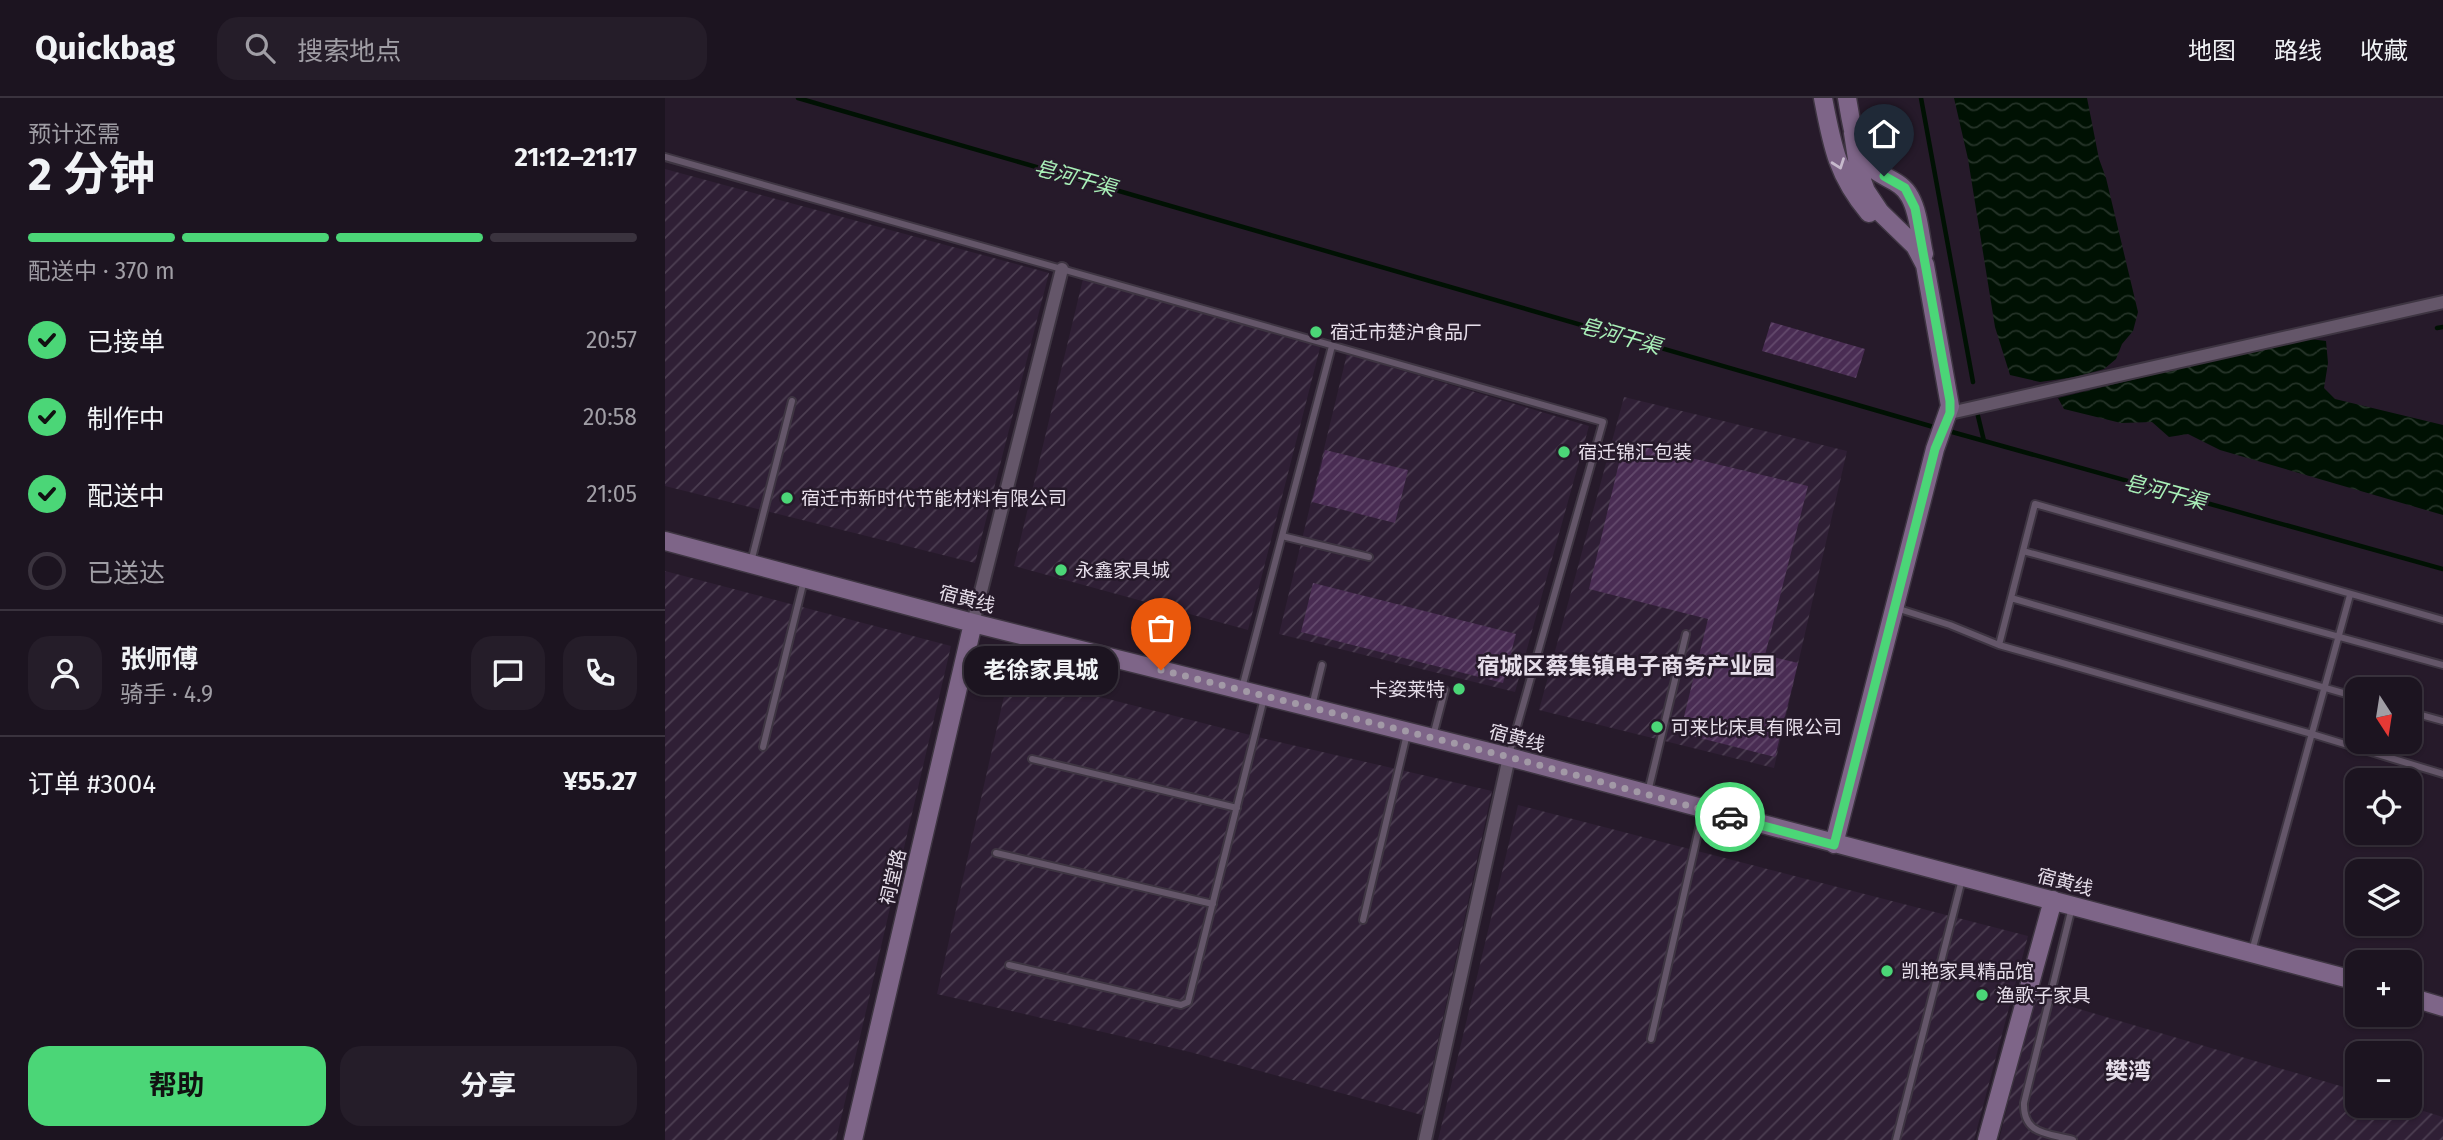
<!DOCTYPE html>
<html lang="zh">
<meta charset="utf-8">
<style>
body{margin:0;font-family:"Fira Sans","Noto Sans SC",sans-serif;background:#251d29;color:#f1f3f6;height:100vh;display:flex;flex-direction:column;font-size:26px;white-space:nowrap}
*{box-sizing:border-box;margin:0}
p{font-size:23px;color:#a09ea5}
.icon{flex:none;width:38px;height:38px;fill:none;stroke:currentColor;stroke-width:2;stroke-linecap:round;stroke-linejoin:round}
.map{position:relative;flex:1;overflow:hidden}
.sheet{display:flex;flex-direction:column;background:#1c1420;width:665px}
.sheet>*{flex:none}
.needle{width:46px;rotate:168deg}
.tools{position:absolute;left:1680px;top:579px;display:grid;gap:14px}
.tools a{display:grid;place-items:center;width:77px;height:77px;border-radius:14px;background:#1c1420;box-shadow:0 2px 5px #0004,0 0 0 2px #3a333e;font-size:35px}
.pin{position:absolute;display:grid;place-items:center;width:60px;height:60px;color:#fff;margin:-72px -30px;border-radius:50% 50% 50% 0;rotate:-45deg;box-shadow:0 0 7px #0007}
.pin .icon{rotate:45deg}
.courier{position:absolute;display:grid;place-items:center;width:70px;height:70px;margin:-35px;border:5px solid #4bd677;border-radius:50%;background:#fff;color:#222;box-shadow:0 2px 9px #0007}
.bubble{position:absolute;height:49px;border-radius:21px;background:#1c1420;box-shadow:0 2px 5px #0004,0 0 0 2px #3a333e;font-size:23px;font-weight:700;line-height:49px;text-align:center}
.summary em{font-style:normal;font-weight:700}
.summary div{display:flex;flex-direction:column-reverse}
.summary{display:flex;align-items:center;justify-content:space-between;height:119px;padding:0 28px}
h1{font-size:46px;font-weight:700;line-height:52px}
.bar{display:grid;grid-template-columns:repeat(4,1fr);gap:10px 7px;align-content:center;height:84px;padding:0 28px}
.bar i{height:9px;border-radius:5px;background:#3a333e}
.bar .selected{background:#4bd677}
.bar p{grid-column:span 4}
.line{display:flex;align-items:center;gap:18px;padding:0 28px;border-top:2px solid #3a333e}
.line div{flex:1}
.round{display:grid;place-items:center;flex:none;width:74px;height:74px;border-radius:21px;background:#251d29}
ol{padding:0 28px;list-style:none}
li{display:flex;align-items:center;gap:21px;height:77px}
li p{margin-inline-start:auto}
li .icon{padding:7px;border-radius:50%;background:#4bd677;color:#111;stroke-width:4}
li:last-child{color:#a09ea5}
li i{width:38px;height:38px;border:4px solid #3a333e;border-radius:50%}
.primary-button{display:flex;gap:14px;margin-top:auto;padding:14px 28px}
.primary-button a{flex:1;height:80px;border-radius:21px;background:#4bd677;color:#111;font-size:28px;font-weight:700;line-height:80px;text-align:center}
.primary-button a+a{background:#251d29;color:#f1f3f6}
header{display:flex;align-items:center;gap:42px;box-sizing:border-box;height:98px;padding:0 35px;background:#1c1420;border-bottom:2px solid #3a333e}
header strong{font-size:33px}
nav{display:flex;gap:38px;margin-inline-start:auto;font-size:24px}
.search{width:490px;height:63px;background:#251d29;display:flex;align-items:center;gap:18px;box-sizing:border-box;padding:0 24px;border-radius:21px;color:#a09ea5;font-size:26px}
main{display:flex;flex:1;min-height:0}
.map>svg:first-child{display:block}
.industrial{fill:url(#industrial-furrows)}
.water{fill:url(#water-waves)}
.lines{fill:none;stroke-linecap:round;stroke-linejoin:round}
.stream{stroke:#001103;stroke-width:4.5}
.building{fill:url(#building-hatch)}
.lane-casing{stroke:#3e3542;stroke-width:10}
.street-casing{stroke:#3e3542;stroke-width:16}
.secondary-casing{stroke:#3e3542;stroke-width:21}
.lane{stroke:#645669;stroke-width:6}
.street{stroke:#645669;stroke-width:12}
.secondary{stroke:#7e6588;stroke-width:18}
.oneway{stroke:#c6b9cc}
.done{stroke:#a299a6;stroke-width:7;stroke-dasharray:0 12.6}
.route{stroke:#4bd677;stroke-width:9}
.poi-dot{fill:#4bd677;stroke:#261a2a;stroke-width:2.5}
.labels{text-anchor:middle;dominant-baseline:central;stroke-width:5;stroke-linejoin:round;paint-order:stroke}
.poi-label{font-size:19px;fill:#e5dde9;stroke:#261a2a;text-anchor:start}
.street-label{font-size:19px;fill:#e5dde9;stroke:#261a2a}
.water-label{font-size:21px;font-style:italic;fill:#a9f0b8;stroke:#261a2a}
.quarter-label{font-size:23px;font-weight:bold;fill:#e5dde9;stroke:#261a2a}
</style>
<header>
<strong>Quickbag</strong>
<div class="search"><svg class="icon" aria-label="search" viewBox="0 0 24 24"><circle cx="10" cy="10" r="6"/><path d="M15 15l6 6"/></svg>搜索地点</div>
<nav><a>地图</a><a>路线</a><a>收藏</a></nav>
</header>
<main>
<section class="sheet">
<div class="summary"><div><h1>2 分钟</h1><p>预计还需</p></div><em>21:12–21:17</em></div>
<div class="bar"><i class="selected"></i><i class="selected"></i><i class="selected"></i><i></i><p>配送中 · 370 m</p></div>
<ol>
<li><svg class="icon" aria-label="check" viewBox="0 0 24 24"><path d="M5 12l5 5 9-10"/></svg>已接单<p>20:57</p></li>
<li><svg class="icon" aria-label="check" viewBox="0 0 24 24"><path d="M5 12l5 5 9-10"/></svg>制作中<p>20:58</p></li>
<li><svg class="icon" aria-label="check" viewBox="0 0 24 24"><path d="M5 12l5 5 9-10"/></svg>配送中<p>21:05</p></li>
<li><i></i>已送达</li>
</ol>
<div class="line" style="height:126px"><a class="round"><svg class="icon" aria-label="person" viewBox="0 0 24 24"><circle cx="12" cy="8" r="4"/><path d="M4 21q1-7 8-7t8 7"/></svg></a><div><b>张师傅</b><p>骑手 · 4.9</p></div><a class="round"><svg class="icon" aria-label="chat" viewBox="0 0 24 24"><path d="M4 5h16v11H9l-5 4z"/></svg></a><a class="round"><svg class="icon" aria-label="phone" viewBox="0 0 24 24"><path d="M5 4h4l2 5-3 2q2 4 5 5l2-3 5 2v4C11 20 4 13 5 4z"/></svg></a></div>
<div class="line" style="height:91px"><div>订单 #3004</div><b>¥55.27</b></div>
<div class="primary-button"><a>帮助</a><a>分享</a></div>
</section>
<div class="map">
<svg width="1778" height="1042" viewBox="0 0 1778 1042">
<defs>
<pattern id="industrial-furrows" width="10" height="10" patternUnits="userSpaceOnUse" patternTransform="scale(1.75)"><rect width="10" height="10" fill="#2f1f35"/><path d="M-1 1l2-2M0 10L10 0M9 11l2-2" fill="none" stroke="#4d3f52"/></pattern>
<pattern id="water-waves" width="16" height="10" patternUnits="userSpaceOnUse" patternTransform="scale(1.75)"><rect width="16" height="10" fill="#001103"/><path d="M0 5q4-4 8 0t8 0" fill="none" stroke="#253328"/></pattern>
<pattern id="building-hatch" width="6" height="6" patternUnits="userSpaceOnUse" patternTransform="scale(1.75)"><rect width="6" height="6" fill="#492c53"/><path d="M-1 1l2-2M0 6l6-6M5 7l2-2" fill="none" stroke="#634a6c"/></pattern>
</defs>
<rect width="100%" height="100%" fill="#261a2a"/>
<path class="industrial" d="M 0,71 L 384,175 L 310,465 L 0,388 Z
M 418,181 L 656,246 L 583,532 L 349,468 Z
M 682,256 L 924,328 L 850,594 L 614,536 Z
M 959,299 L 1182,353 L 1109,670 L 874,612 Z
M 0,473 L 286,548 L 171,1042 L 0,1042 Z
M 344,576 L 601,641 L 827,693 L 757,1017 L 525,954 L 272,896 Z
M 853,707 L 1363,838 L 1309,1042 L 773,1042 Z
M 1370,898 L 1692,993 L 1692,1008 L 1742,1008 L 1778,1019 L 1778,1042 L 1334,1042 Z"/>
<path class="water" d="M 1289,0 L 1422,0 L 1434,61 L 1441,80 L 1473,214 L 1468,233 L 1457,246 L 1451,261 L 1439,271 L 1410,279 L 1375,284 L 1345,277 L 1330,229 L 1303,61 Z
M 1637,240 L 1661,243 L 1663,265 L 1659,290 L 1670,301 L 1778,327 L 1778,417 L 1555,352 L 1523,336 L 1504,339 L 1487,324 L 1456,325 L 1399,311 L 1393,300 Z"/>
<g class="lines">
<path class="stream" d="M 133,0 L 1272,330
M 1256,0 L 1308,284
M 1772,230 L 1778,229
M 1312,314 L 1319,343
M 1280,332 L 1778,471"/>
</g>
<path class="building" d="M 1106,224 L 1200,251 L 1191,280 L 1097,253 Z
M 959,344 L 1143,388 L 1100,557 L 1133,565 L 1110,659 L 1015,635 L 1043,521 L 924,491 Z
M 660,352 L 743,372 L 730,425 L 647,404 Z
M 648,485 L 851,536 L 838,585 L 636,534 Z"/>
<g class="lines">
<defs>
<path id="lane" d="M 0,59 L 938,324 L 844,657
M 617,438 L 704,459
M 1358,453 L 1778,567
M 86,464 L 127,303
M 1346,500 L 1692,599
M 1231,510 L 1285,527 L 1334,547 L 1647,636 L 1778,676
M 1334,547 L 1370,406 L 1778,522
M 577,590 L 667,248
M 647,608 L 657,567
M 1745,614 L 1778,623
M 768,638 L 780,592
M 98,649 L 139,482
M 367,661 L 572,710
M 983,694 L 1021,536
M 331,755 L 548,806
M 1407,809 L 1359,1005 C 1358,1037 1383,1035 1408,1042
M 698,822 L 742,636
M 1587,853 L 1685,497
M 344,867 L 516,907 L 523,904 L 599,600
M 986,941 L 1038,713
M 1231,1042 L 1297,781"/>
<path id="street" d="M 1285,315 L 1778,204
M 308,525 L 397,171
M 760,1042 L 844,659"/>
<path id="secondary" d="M 1158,0 C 1167,47 1172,77 1204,115
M 1182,0 C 1186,22 1189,54 1207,70 C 1220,81 1237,83 1245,99 C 1254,115 1255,138 1259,156
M 0,443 L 308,525 L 844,659 L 1692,883
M 1169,746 L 1270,351 L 1285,308 L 1260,167 L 1250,148 L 1215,114 L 1201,93 L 1194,74 L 1188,35
M 1745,899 L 1778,909
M 188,1042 L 308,525
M 1322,1042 L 1388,802"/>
</defs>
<use href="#lane" class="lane-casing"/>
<use href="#street" class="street-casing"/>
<use href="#secondary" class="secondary-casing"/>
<use href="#lane" class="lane"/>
<use href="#street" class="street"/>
<use href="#secondary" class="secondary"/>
</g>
<defs><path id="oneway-chevron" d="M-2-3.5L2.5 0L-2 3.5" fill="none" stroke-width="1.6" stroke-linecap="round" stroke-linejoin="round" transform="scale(1.75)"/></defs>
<use class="oneway" href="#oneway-chevron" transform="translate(1174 66) rotate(70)"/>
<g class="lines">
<path class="done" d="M 496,572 L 844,659 L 1065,719"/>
<path class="route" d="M 1065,719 L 1169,747 L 1270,351 L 1285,315 L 1285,303 L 1250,110 L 1240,90 L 1219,78"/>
</g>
<g class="poi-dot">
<circle cx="651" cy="234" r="7"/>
<circle cx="899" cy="354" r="7"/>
<circle cx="122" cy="400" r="7"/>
<circle cx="396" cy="472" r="7"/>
<circle cx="794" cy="591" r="7"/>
<circle cx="992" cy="629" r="7"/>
<circle cx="1222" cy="873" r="7"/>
<circle cx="1317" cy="897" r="7"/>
</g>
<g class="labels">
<g class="poi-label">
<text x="665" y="234">宿迁市楚沪食品厂</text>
<text x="913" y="354">宿迁锦汇包装</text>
<text x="136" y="400">宿迁市新时代节能材料有限公司</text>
<text x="410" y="472">永鑫家具城</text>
<text x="780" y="591" text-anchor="end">卡姿莱特</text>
<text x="1006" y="629">可来比床具有限公司</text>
<text x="1236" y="873">凯艳家具精品馆</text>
<text x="1331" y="897">渔歌子家具</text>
</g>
<g class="street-label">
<text transform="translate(302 501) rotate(15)">宿黄线</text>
<text transform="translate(852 640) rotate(15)">宿黄线</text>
<text transform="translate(228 779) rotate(-77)">祠堂路</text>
<text transform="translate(1400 784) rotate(15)">宿黄线</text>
</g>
<g class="water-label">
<text transform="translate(410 80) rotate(16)">皂河干渠</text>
<text transform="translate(955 238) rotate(16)">皂河干渠</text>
<text transform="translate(1500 394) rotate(15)">皂河干渠</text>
</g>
<g class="quarter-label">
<text x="961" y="568">宿城区蔡集镇电子商务产业园</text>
<text x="1463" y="973">樊湾</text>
</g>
</g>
</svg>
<div class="tools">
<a><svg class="needle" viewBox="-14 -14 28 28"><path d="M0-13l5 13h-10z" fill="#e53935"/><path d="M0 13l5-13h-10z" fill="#a09ea5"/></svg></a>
<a><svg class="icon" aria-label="locate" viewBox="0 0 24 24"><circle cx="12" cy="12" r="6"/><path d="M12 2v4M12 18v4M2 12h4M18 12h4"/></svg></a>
<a><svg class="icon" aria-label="layers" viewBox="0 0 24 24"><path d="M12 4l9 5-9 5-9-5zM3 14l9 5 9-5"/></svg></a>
<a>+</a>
<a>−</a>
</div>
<div class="pin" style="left:496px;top:572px;background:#ea580c"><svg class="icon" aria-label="bag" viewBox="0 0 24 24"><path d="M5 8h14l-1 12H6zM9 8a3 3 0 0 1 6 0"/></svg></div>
<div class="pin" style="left:1219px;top:78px;background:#1f2937"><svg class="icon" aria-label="home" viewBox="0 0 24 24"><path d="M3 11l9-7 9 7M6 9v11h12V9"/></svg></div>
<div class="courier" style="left:1065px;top:719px"><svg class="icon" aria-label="car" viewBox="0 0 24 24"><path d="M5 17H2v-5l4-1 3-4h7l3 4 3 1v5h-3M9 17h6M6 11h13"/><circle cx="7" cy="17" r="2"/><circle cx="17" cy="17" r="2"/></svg></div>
<div class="bubble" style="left:299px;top:548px;width:154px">老徐家具城</div>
</div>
</main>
